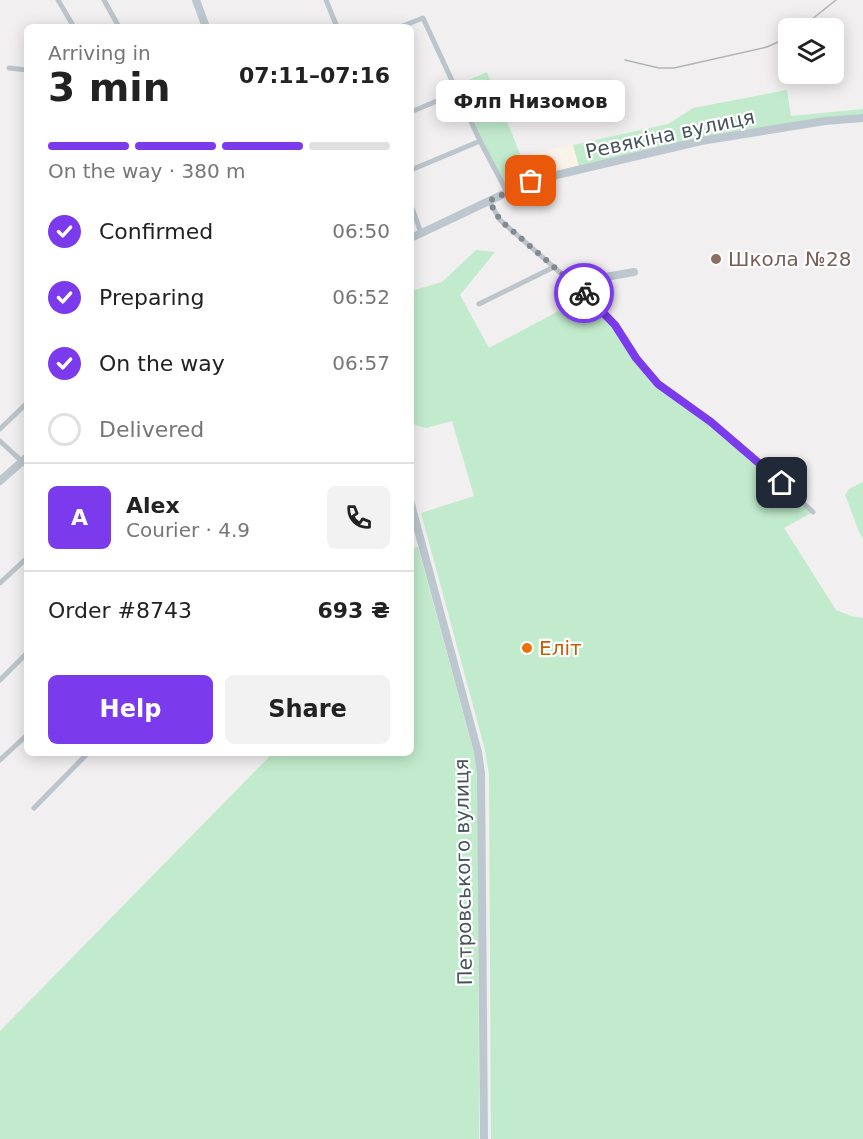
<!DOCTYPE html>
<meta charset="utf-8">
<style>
body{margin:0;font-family:"DejaVu Sans",sans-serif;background:#f2f2f2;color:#222;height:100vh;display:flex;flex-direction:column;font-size:22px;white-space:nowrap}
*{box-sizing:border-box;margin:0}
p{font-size:20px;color:#767676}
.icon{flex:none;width:33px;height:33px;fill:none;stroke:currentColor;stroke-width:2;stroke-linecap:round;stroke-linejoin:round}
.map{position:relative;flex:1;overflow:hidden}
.panel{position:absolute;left:24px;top:24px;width:390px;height:732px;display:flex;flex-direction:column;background:#fff;border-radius:9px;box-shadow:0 3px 15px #0003}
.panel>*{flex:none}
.buttons{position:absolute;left:778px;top:18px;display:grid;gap:12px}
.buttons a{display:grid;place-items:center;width:66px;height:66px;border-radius:9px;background:#fff;box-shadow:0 3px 15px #0003;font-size:30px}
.pin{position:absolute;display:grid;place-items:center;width:51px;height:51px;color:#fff;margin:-26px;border-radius:12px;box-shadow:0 3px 9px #0006}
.courier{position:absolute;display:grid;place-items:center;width:60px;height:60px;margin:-30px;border:4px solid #7c3aed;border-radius:50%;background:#fff;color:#222;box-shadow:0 2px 8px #0007}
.bubble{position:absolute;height:42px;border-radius:9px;background:#fff;box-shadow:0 3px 15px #0003;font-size:20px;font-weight:700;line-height:42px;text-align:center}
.headline em{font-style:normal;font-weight:700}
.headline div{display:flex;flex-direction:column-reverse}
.headline{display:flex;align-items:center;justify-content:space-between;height:102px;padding:0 24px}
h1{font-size:39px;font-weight:700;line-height:45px}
.bar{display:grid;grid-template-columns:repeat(4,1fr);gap:9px 6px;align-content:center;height:72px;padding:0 24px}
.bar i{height:8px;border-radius:4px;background:#e0e0e0}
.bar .selected{background:#7c3aed}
.bar p{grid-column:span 4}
.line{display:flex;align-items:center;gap:15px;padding:0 24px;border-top:2px solid #e0e0e0}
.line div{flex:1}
.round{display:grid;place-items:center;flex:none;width:63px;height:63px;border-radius:9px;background:#f2f2f2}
ol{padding:0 24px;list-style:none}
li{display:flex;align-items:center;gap:18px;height:66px}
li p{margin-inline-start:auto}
li .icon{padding:6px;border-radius:50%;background:#7c3aed;color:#fff;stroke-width:4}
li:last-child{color:#767676}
li i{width:33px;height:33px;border:3px solid #e0e0e0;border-radius:50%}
.cta{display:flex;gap:12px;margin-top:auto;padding:12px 24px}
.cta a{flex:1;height:69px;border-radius:9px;background:#7c3aed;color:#fff;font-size:24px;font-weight:700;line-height:69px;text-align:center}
.cta a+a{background:#f2f2f2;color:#222}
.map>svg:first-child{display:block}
.commercial{fill:#faf3e9}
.green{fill:#c1ebcc}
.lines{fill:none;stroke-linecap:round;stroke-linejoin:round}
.street{stroke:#bbc5cb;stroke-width:5}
.secondary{stroke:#bcc7cf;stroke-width:8}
.rail{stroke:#b1b5b9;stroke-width:1.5}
.done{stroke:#838a8f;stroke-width:6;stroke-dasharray:0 10.8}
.route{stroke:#7c3aed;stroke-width:8}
.education-dot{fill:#8d6e63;stroke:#fff;stroke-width:2}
.food-dot{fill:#e8710a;stroke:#fff;stroke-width:2}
.labels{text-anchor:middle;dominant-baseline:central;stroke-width:4.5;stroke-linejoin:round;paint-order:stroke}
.street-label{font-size:20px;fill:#48545b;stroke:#fff}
.education-label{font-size:20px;fill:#785e54;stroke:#fff;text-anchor:start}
.food-label{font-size:20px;fill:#c56008;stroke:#fff;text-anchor:start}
</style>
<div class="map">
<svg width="863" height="1139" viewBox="0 0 863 1139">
<rect width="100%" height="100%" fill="#f1efef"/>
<path class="commercial" d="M 573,145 L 580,170 L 531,181 L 522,156 Z"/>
<path class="green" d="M 487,72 L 531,181 L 507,192 L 455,86 Z
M 787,90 L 791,116 L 863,109 L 863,118 L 701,141 L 580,170 L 573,145 L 668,124 L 693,108 Z
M 476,250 L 495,252 L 460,295 L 489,348 L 587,296 L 615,325 L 658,384 L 711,422 L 813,512 L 784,528 L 836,610 L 851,616 L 863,618 L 863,1139 L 491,1139 L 489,775 L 485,750 L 421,513 L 474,496 L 452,421 L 426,428 L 411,424 L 411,291 L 442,282 Z
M 863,482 L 863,539 C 855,525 852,510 845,495 L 849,489 Z
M 418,547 L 474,753 L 478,776 L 479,1139 L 0,1139 L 0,1031 L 273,753 L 411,753 L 411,548 Z"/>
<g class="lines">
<path class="street" d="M 58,0 L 74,27
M 104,0 L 119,27
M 326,0 L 337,27
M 400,27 L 423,18 L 480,141 L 507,192
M 9,68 L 27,70
M 411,112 L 458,92
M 411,170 L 480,141
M 489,201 L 500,220 L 587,296 L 615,325 L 636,358 L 658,384 L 691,406 L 750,454 L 813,512
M 411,205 L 421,233
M 479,304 L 552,268
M 0,429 L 27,403
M 0,441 L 27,466
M 0,583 L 27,558
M 0,680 L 27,653
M 0,760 L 27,735
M 34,808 L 88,753"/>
<path class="secondary" d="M 196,0 L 206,27
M 411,238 L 531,181 L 701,141 L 825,121 L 863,118
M 571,283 L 634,272
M 0,481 L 27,457
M 411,504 L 478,752 L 481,773 L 484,1139"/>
<path class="rail" d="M 801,28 L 836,0
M 625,60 L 659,68 L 674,68 L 767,47 L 789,37"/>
</g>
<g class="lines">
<path class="done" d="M 531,181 L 489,201 L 500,220 L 584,293"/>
<path class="route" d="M 584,293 L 615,325 L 636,358 L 658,384 L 711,422 L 782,483"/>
</g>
<circle class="education-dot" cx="716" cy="259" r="6"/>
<circle class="food-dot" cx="527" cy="648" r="6"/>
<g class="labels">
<g class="street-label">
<text transform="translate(670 134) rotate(-12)">Ревякіна вулиця</text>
<text transform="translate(463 872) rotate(-91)">Петровського вулиця</text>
</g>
<g class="education-label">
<text x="728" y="259">Школа №28</text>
</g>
<g class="food-label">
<text x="539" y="648">Еліт</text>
</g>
</g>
</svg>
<div class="buttons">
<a><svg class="icon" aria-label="layers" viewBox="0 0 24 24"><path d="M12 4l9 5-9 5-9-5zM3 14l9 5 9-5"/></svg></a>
</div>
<div class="pin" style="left:531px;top:181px;background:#ea580c"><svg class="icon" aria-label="bag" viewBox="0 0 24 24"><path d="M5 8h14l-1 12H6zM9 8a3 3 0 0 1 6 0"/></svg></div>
<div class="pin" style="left:782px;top:483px;background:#1f2937"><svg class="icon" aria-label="home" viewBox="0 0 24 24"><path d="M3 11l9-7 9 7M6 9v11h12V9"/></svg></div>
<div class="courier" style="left:584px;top:293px"><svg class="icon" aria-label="bike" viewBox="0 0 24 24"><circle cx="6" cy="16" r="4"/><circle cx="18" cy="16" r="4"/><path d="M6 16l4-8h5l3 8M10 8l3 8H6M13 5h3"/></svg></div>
<div class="bubble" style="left:436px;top:80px;width:189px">Флп Низомов</div>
<section class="panel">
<div class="headline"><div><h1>3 min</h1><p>Arriving in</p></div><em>07:11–07:16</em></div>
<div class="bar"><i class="selected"></i><i class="selected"></i><i class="selected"></i><i></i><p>On the way · 380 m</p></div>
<ol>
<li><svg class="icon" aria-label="check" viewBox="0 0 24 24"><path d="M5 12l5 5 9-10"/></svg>Confirmed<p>06:50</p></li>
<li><svg class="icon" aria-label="check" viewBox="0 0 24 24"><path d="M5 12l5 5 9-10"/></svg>Preparing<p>06:52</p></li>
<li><svg class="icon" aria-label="check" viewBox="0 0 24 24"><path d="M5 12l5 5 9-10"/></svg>On the way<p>06:57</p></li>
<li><i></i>Delivered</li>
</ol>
<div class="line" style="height:108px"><b class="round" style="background:#7c3aed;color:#fff">A</b><div><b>Alex</b><p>Courier · 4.9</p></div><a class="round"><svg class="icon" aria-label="phone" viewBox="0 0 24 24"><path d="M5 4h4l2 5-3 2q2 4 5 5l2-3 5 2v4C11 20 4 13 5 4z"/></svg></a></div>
<div class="line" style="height:78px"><div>Order #8743</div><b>693 ₴</b></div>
<div class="cta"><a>Help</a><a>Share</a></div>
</section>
</div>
